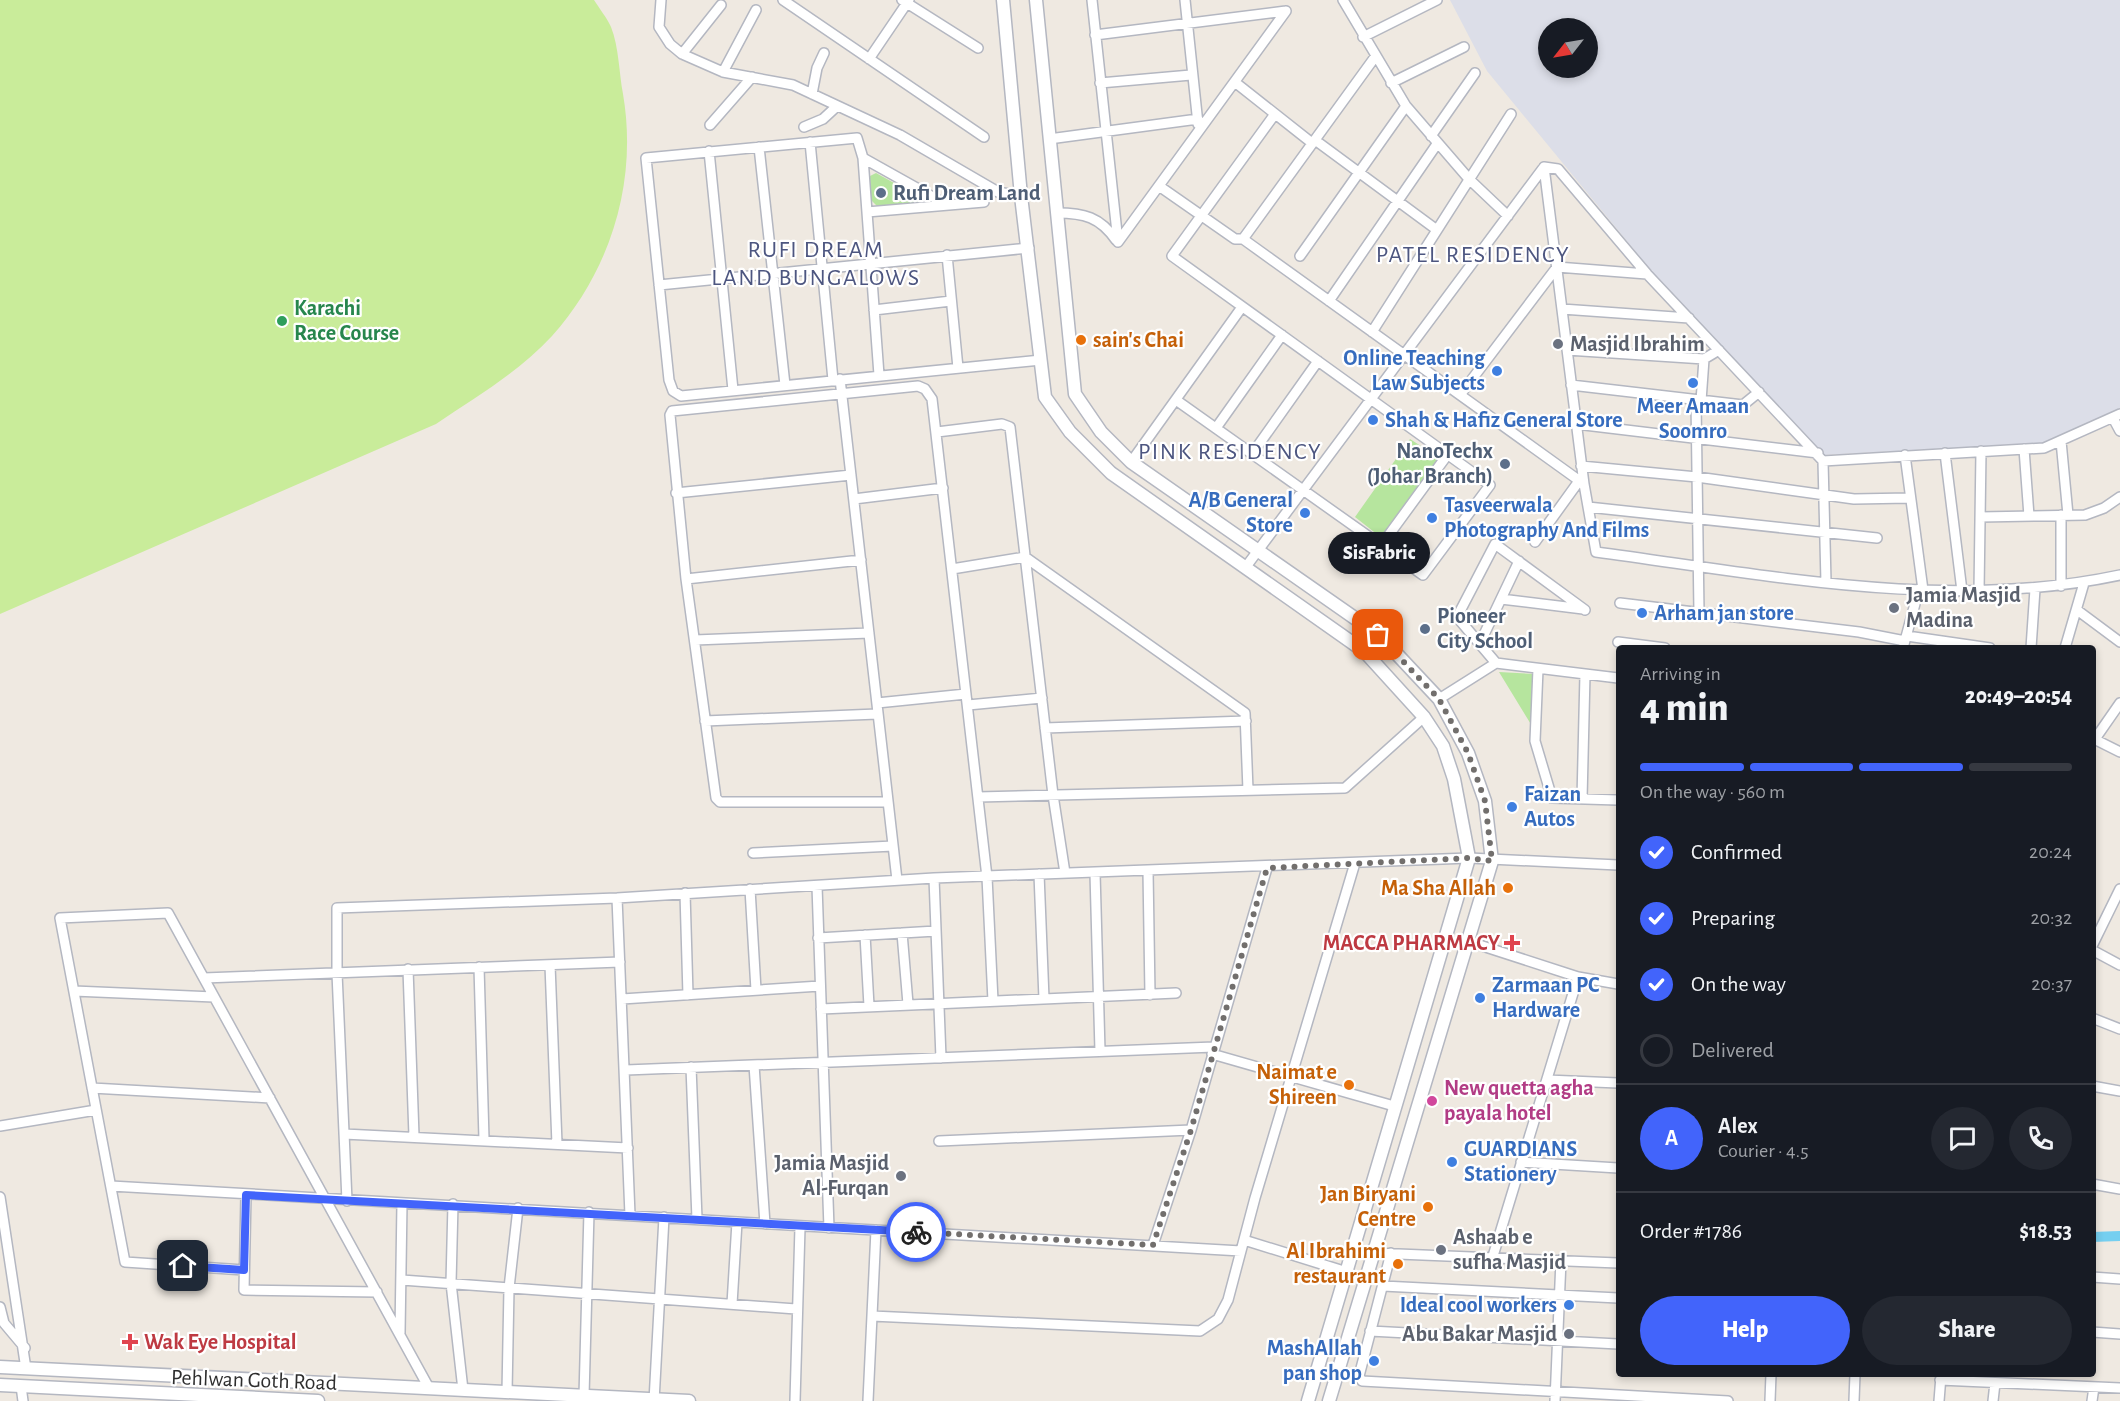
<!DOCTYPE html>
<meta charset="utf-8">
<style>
body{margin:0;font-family:"Alegreya Sans",sans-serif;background:#242831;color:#f1f3f6;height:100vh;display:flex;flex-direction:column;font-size:22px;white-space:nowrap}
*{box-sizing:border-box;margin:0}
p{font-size:20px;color:#9ea1a6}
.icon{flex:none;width:33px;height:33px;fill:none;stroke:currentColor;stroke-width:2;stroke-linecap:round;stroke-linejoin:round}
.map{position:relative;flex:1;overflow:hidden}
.panel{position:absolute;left:1616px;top:645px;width:480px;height:732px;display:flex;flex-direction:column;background:#171b24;border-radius:6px;box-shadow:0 3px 9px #0003}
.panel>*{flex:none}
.needle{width:39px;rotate:239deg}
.fabs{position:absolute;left:1538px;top:18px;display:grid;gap:12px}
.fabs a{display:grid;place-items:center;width:60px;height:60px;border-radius:50%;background:#171b24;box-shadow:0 3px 9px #0003;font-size:30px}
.pin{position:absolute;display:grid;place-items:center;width:51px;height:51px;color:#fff;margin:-26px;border-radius:12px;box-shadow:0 3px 9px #0006}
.courier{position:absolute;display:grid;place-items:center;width:60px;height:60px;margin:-30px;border:4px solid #4264fb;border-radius:50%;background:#fff;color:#222;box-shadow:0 2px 8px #0007}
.bubble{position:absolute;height:42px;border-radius:21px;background:#171b24;box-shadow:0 3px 9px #0003;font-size:20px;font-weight:800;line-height:42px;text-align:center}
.head em{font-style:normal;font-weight:800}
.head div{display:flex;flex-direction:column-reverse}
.head{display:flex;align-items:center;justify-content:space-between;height:102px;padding:0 24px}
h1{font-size:39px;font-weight:800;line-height:45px}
.bar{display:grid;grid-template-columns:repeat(4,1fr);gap:9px 6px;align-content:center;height:72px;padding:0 24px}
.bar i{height:8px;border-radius:4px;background:#363941}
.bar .on{background:#4264fb}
.bar p{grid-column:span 4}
.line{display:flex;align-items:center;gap:15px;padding:0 24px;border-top:2px solid #363941}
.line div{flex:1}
.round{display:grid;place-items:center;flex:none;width:63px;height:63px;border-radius:32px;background:#242831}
ol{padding:0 24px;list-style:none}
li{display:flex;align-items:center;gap:18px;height:66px}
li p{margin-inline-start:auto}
li .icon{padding:6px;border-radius:50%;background:#4264fb;color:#fff;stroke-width:4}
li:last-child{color:#9ea1a6}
li i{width:33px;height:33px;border:3px solid #363941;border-radius:50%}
.primary-button{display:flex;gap:12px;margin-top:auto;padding:12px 24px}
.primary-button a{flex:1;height:69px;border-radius:36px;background:#4264fb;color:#fff;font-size:24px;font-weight:800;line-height:69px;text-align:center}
.primary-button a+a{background:#242831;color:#f1f3f6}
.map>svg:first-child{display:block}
.airport{fill:#dcdee8;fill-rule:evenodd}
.green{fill:#b6e59e}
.pitch{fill:#c9ec9a}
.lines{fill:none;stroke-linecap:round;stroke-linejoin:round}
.canal{stroke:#75cff0;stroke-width:10}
.minor-casing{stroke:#b4b7c1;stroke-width:12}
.secondary-casing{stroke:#b4b7c1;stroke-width:15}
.minor{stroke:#fff;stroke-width:9}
.secondary{stroke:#fff;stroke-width:12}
.done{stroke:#726f6d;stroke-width:6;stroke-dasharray:0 10.8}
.route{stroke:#4264fb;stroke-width:8}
.service-dot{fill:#5c6f8a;stroke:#fff;stroke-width:2}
.leisure-dot{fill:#2e9e5b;stroke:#fff;stroke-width:2}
.food-dot{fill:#e8710a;stroke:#fff;stroke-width:2}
.worship-dot{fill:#6b7280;stroke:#fff;stroke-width:2}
.shop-dot{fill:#3f7fe0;stroke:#fff;stroke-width:2}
.health-dot{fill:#e0444e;stroke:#fff;stroke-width:2}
.hotel-dot{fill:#d1479c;stroke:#fff;stroke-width:2}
.labels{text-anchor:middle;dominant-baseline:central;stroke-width:4.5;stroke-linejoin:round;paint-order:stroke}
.service-label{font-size:22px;font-weight:bold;fill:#4e5e75;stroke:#fff;text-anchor:start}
.leisure-label{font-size:22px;font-weight:bold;fill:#27864d;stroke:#fff;text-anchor:start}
.food-label{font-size:22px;font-weight:bold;fill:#c56008;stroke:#fff;text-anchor:end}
.worship-label{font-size:22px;font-weight:bold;fill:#5b616d;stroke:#fff;text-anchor:start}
.shop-label{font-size:22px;font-weight:bold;fill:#366cbe;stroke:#fff;text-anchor:start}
.health-label{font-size:22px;font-weight:bold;fill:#be3a42;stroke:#fff;text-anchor:end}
.hotel-label{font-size:22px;font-weight:bold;fill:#b23c85;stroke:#fff;text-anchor:start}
.street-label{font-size:22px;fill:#2e2e2e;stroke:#fff}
.neighbourhood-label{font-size:24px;letter-spacing:1.5px;fill:#4d5680;stroke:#fff}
</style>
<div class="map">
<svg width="2120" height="1401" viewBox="0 0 2120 1401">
<rect width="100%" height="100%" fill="#efe9e1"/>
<path class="airport" d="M 1450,0 L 2120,0 L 2120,408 L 2045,443 L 1824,455 L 1668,291 L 1487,71 ZM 1548,28 L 1587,28 L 1587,68 L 1548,68 Z"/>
<path class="green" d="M 876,173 L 923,199 L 923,204 L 878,207 L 871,200 L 868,177 Z
M 1410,439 L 1444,461 L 1388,543 L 1355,517 Z
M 1499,672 L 1535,674 L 1532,726 Z"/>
<path class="pitch" d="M 0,0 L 594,0 C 599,8 607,18 611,27 C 619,47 619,73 623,94 C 638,181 611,270 552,336 C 519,372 476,397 436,424 L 0,614 Z"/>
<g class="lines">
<path class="canal" d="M 2092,1237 L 2120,1236"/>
<defs>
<path id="minor" d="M 661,0 L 659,27 L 670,44 L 682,54 L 723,72 L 793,85 L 900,135 L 998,192 L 1021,196
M 783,0 L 984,137
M 902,0 L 978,48
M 1092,0 L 1118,242
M 1185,0 L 1198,124
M 1343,0 L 1406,106 L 1469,179 L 1508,216
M 1095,35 L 1286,11
M 1363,37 L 1437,0
M 682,54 L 721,5
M 869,59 L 909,0
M 723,72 L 756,10
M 1100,83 L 1191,75
M 1236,83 L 1312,143
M 1391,83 L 1464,47
M 812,94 L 817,68 L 824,53
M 710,125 L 752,77
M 804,127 L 823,119 L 836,107
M 1431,136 L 1475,73
M 1049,139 L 1198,119
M 1315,140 L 1437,230
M 810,142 L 833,380
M 759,147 L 785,385
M 709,151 L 733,390
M 863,158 L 947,205
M 1544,167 L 1584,484 L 1596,552 C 1769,575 1947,612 2120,575
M 1544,167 L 1558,169 L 1647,274 L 1823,461 L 1826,582
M 1159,186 L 1235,239 L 1243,239 L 1584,484
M 867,212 L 984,202
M 1057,213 C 1084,213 1100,217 1116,240
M 1243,239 L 1375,57
M 1118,242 L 1286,11
M 947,255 L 958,368
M 1300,256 L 1406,106
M 659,285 L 1029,248
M 1329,301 L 1437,144
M 1562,309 L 1689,318
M 874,310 L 951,301
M 1372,332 L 1511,114
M 1567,350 L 1704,359 L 1719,350
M 879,375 L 863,158 L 857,138 L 646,158 L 669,380 L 673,391 L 681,396 L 1041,360
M 840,379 L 897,880
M 1571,385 L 1743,405 L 1759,392
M 1460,395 L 1557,267 L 1647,274
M 1176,400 L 1423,575 L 1490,485 L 1172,256 L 1275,114
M 1696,401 L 1699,612
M 1701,401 L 1704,359
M 2113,418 L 2120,431
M 1576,424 L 1818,453
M 1216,428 L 1282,335
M 937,432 L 1002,424 L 1010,427 L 1053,795 L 1065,873
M 2061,441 L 2068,515
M 2024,449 L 2029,516
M 1945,453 L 1962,591
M 1252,454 L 1318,361
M 1905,455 L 1923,590
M 1823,461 L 2044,448 L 2120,414
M 1131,462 L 1242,307
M 1581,466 L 1697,477 L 1854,499 L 1909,498
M 676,493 L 851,475
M 854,499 L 943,488
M 1588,507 L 1877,538
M 2061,515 L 2061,586
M 1980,517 L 2085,515 L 2104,508 L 2120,497
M 1535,542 L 1579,481
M 1380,547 L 1448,454
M 1245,568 L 1544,167
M 952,569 L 1025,557 L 1245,713 L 1248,790
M 686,579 L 861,560
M 1979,591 L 1981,451
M 1501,599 L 1583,609
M 1620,603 L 1859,632 L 1905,641
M 2077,610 L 2120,642
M 1907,636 L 1990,648
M 695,640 L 869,633
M 1618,642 L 1665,648
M 1480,643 L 1519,561
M 1903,648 L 1919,589
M 2031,648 L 2035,589
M 2065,648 L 2084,583
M 1496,663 L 1457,617 L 1495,544 L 1585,610
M 1538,669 L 1535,741 L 1552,798 L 1618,800
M 1439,699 L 1496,663 L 1618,678
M 877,703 L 966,694
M 968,705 L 1042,698
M 705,721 L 877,714
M 1045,728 L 1246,721
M 2092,738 L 2120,752
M 2095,739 L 2120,703
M 978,797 L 1345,788 L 1424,717
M 1582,799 L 1585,674
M 888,802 L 720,802 L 716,798 L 686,579 L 670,415 L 672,411 L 918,386 L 925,389 L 932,399 L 987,877 L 993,1001
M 753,853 L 893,846
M 1148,871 L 1150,995
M 1095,873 L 1100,1051
M 1039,874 L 1044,999
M 934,878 L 941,1058
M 817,886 L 829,1228
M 750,889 L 756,990
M 685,893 L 688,995
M 617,898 L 630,1215
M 902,933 L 908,1004
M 865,935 L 869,1006
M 818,938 L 936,931
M 1467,941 L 1578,977 L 1618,984
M 2092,946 L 2120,889
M 2092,950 L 2120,965
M 550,965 L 557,1144
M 479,967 L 484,1139
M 408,969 L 414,1136
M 204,978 L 620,962
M 74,991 L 214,997
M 622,999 L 820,986
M 821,1009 L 1176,993
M 2092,1018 L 2120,1029
M 1212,1054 L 1394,1106
M 754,1065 L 765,1224
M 691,1067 L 697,1219
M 626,1070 L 1214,1047
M 1547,1080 L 1618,1083
M 2092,1086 L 2120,1091
M 92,1088 L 270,1098
M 0,1126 L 96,1110
M 344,1134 L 628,1148
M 939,1141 L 1191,1130
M 1521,1162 L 1618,1168
M 2092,1184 L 2120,1189
M 111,1186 L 1241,1251
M 246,1195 L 244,1290 L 377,1292
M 0,1197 L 26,1369
M 347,1201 L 337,973 L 337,908 L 617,898 L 934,878 L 1469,858 L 1618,865
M 453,1204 L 451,1283 L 463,1390
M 1244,1240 L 1347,1272
M 1153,1245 L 1191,1130 L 1267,868
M 1374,1253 L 1618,1263
M 1391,1253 L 1359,1376 L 1362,1381 L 1728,1401
M 1493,1256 L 1578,977
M 244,1270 L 125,1262 L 60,918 L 168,913 L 429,1388
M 2092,1277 L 2120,1279
M 402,1280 L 796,1309
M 1383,1286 L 1618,1298
M 732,1304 L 737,1222
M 0,1307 L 4,1323 L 25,1348
M 872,1316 L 1200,1331 L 1218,1319 L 1228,1300 L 1255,1198 L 1355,863
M 1370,1331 L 1618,1344
M 2092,1332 L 2120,1334
M 400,1333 L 402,1203
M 1940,1380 L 2120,1388
M 21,1386 L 23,1401
M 507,1392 L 509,1288 L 518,1208
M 584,1396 L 589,1212
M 654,1401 L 664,1217
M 795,1401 L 800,1227
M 868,1401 L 876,1230
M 1555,1401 L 1561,1260
M 1770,1401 L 1771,1374
M 1854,1401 L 1855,1374
M 1939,1401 L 1941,1376
M 1993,1401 L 1995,1383
M 2092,1401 L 2094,1387"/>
<path id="secondary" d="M 1003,0 L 1021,196 L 1045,397 L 1070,432 L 1111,473 L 1364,651 L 1424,717 L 1443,746 L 1454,779 L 1469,858 L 1308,1401
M 1036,0 L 1075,394 L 1101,432 L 1131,462 L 1379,635 L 1439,699 L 1468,753 L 1485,801 L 1492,861 L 1329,1401
M 0,1367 L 689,1401
M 0,1385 L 318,1401"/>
</defs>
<use href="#minor" class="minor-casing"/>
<use href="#secondary" class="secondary-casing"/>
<use href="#minor" class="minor"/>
<use href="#secondary" class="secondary"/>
</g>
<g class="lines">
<path class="done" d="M 916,1232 L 1153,1245 L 1191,1130 L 1267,868 L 1469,858 L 1492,861 L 1485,801 L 1468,753 L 1439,699 L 1378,635"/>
<path class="route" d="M 183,1266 L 244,1270 L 246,1195 L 916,1232"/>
</g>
<g class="service-dot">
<circle cx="881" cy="193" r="6"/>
<circle cx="1505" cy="464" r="6"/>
<circle cx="1425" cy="629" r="6"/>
</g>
<circle class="leisure-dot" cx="282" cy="321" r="6"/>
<g class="food-dot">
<circle cx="1081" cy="340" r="6"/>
<circle cx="1508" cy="888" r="6"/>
<circle cx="1349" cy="1085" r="6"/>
<circle cx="1428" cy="1207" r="6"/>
<circle cx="1398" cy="1264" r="6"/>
</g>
<g class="worship-dot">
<circle cx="1558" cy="344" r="6"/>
<circle cx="1894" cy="608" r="6"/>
<circle cx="901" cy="1176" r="6"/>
<circle cx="1441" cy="1250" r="6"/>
<circle cx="1569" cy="1334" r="6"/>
</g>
<g class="shop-dot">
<circle cx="1497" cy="371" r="6"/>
<circle cx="1693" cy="383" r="6"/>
<circle cx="1373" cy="420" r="6"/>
<circle cx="1305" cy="513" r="6"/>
<circle cx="1432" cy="518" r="6"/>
<circle cx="1642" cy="613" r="6"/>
<circle cx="1512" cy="807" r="6"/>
<circle cx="1480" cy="998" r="6"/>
<circle cx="1452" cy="1162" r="6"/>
<circle cx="1569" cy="1305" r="6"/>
<circle cx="1374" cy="1361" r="6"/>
</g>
<g class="health-dot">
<path d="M1509 934h6v6h6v6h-6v6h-6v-6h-6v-6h6z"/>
<path d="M127 1333h6v6h6v6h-6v6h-6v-6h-6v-6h6z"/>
</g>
<circle class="hotel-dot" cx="1432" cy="1101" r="6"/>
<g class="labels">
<g class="service-label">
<text x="893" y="193">Rufi Dream Land</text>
<text x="1493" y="451" text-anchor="end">NanoTechx<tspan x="1493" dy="25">(Johar Branch)</tspan></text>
<text x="1437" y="616">Pioneer<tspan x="1437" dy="25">City School</tspan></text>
</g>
<g class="leisure-label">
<text x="294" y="308">Karachi<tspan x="294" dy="25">Race Course</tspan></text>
</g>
<g class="food-label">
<text x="1093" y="340" text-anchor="start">sain's Chai</text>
<text x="1496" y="888">Ma Sha Allah</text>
<text x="1337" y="1072">Naimat e<tspan x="1337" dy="25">Shireen</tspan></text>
<text x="1416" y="1194">Jan Biryani<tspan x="1416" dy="25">Centre</tspan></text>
<text x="1386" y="1251">Al Ibrahimi<tspan x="1386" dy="25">restaurant</tspan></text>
</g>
<g class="worship-label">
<text x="1570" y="344">Masjid Ibrahim</text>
<text x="1906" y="595">Jamia Masjid<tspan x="1906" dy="25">Madina</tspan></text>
<text x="889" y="1163" text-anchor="end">Jamia Masjid<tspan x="889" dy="25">Al-Furqan</tspan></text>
<text x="1453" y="1237">Ashaab e<tspan x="1453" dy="25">sufha Masjid</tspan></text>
<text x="1557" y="1334" text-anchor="end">Abu Bakar Masjid</text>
</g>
<g class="shop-label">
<text x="1485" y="358" text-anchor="end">Online Teaching<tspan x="1485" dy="25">Law Subjects</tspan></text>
<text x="1693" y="406" text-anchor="middle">Meer Amaan<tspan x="1693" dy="25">Soomro</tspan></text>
<text x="1385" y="420">Shah &amp; Hafiz General Store</text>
<text x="1293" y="500" text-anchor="end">A/B General<tspan x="1293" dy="25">Store</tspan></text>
<text x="1444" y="505">Tasveerwala<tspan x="1444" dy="25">Photography And Films</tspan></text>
<text x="1654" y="613">Arham jan store</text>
<text x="1524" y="794">Faizan<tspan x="1524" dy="25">Autos</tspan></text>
<text x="1492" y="985">Zarmaan PC<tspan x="1492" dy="25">Hardware</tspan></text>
<text x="1464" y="1149">GUARDIANS<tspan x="1464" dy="25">Stationery</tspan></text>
<text x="1557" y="1305" text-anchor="end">Ideal cool workers</text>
<text x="1362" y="1348" text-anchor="end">MashAllah<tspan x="1362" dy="25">pan shop</tspan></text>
</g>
<g class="health-label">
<text x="1500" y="943">MACCA PHARMACY</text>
<text x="144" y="1342" text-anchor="start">Wak Eye Hospital</text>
</g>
<g class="hotel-label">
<text x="1444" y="1088">New quetta agha<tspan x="1444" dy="25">payala hotel</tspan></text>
</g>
<g class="street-label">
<text transform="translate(254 1380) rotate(2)">Pehlwan Goth Road</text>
</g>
<g class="neighbourhood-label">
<text x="816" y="250">RUFI DREAM<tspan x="816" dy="28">LAND BUNGALOWS</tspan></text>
<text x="1473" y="255">PATEL RESIDENCY</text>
<text x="1230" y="452">PINK RESIDENCY</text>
</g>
</g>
</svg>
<div class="fabs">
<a><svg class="needle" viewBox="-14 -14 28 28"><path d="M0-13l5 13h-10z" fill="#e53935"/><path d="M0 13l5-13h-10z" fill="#9ea1a6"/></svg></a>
</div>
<div class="pin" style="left:1378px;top:635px;background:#ea580c"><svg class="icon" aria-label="bag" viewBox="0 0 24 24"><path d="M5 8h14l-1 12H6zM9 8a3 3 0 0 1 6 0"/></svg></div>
<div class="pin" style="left:183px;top:1266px;background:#1f2937"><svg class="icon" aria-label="home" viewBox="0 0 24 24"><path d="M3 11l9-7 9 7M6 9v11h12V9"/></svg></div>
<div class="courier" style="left:916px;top:1232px"><svg class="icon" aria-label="bike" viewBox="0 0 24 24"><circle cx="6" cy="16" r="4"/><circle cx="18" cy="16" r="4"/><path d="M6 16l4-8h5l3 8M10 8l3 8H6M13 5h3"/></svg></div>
<div class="bubble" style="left:1328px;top:532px;width:102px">SisFabric</div>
<section class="panel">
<div class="head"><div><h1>4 min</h1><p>Arriving in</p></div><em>20:49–20:54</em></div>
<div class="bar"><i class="on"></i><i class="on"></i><i class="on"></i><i></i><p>On the way · 560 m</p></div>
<ol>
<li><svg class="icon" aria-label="check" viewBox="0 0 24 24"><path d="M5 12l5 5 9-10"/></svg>Confirmed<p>20:24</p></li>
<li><svg class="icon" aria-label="check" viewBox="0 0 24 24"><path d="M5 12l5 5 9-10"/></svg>Preparing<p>20:32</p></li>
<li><svg class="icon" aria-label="check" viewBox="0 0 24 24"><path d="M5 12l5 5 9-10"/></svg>On the way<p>20:37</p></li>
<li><i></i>Delivered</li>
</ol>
<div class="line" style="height:108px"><b class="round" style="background:#4264fb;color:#fff">A</b><div><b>Alex</b><p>Courier · 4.5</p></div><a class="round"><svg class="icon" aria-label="chat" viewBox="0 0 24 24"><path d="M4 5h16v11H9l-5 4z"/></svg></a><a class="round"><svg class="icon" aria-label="phone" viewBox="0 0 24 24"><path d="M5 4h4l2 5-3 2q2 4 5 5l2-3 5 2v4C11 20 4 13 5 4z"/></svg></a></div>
<div class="line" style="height:78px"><div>Order #1786</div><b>$18.53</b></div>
<div class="primary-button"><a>Help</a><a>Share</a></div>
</section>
</div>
